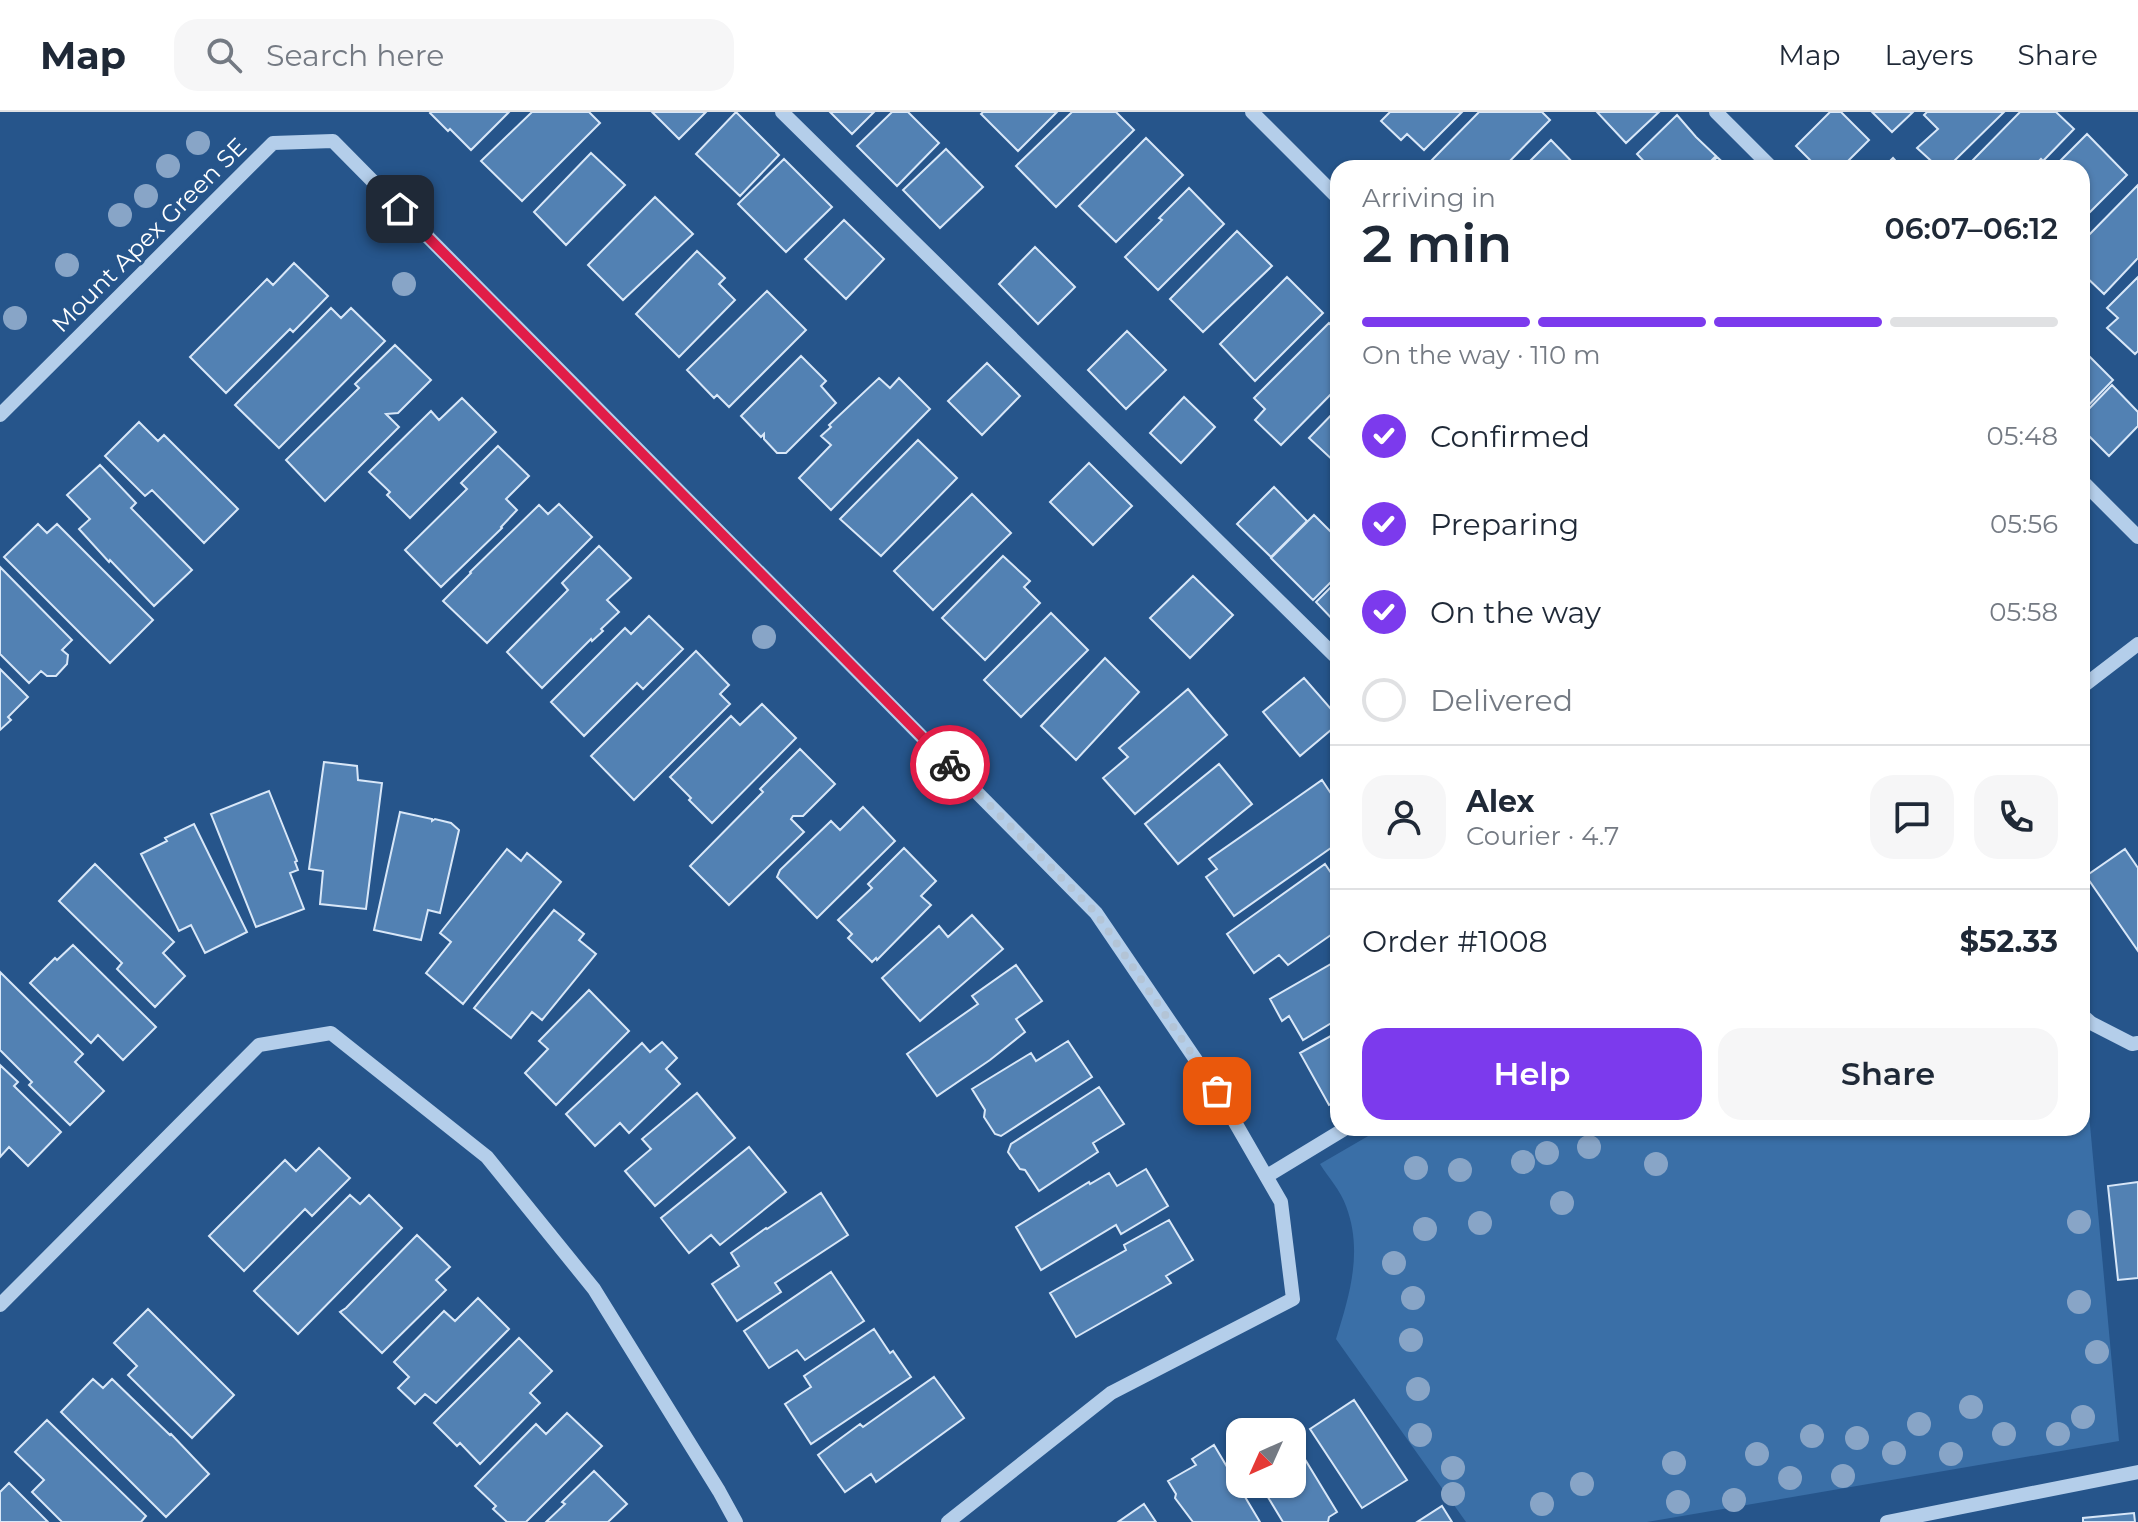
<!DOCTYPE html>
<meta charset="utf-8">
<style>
body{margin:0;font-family:Montserrat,sans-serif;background:#f6f6f7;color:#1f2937;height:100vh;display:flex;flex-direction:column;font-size:30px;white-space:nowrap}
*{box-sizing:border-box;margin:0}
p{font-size:26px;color:#747a83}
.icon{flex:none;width:44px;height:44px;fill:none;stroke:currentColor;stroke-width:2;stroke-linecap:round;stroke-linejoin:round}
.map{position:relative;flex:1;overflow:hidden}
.panel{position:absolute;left:1330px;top:48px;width:760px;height:976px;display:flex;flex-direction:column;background:#fff;border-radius:24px;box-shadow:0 2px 6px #0004}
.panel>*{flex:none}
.needle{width:52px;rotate:225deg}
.tools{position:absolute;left:1226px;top:1306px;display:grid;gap:16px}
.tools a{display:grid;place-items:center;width:80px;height:80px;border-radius:16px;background:#fff;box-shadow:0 2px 6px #0004;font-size:40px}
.pin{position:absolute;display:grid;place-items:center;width:68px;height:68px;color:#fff;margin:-34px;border-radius:16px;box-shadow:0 4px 12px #0006}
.courier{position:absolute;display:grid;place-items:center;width:80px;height:80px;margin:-40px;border:6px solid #e11d48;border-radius:50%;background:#fff;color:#222;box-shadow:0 2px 10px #0007}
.summary em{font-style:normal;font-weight:600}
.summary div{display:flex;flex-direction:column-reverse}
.summary{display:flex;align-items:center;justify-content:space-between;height:136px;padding:0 32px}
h1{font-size:52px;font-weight:600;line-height:60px}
.bar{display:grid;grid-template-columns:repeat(4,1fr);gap:12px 8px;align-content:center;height:96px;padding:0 32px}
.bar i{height:10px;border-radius:6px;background:#e0e1e3}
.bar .active{background:#7c3aed}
.bar p{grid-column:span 4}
.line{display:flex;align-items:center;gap:20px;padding:0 32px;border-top:2px solid #e0e1e3}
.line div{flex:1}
.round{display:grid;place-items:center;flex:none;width:84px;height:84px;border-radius:24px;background:#f6f6f7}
ol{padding:0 32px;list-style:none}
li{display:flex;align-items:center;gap:24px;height:88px}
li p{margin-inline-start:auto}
li .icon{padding:8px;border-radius:50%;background:#7c3aed;color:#fff;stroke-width:4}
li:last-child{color:#747a83}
li i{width:44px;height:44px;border:4px solid #e0e1e3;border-radius:50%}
.action{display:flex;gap:16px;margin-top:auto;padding:16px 32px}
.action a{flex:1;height:92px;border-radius:24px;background:#7c3aed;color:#fff;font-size:32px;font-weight:600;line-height:92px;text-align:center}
.action a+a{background:#f6f6f7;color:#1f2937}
header{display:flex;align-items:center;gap:48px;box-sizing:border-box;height:112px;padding:0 40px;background:#fff;border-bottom:2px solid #e0e1e3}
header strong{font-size:38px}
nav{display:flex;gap:44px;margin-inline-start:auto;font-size:28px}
.search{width:560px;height:72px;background:#f6f6f7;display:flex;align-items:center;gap:20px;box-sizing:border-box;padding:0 28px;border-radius:24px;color:#747a83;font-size:30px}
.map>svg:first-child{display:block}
.green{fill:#3a6fa7}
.building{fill:#5281b3;stroke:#d8e7f8;stroke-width:2}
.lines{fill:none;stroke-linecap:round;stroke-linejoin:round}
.minor{stroke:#b4ceea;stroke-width:14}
.tree{fill:#88a5c7}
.done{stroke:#b3c4d6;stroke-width:8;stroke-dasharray:0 14.4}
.route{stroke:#e11d48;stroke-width:10}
.labels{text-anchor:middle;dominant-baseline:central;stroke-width:6;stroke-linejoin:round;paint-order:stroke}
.street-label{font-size:24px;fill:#fff;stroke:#26558b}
</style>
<header>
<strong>Map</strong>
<div class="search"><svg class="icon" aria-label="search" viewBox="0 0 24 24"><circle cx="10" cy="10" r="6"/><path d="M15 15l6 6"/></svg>Search here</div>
<nav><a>Map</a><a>Layers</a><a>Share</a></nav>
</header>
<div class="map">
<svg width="2138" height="1410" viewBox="0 0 2138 1410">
<rect width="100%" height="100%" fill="#26558b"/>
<path class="green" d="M 2082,998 L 2089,1002 L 2119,1329 L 1647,1410 L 1466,1410 L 1336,1227 C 1350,1182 1363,1139 1346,1094 C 1341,1079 1328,1065 1320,1052 L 1382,1016 L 2082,1016 Z"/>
<path class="building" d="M 431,0 L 509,0 L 471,38 L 450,17 L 448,19 L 430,1 Z
M 532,0 L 589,0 L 600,11 L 522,89 L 481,49 Z
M 652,0 L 706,0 L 679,27 Z
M 736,0 L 779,43 L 740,84 L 696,42 Z
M 830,0 L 874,0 L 852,22 Z
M 892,0 L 908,0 L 939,31 L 897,74 L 857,34 Z
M 983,0 L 1057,0 L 1018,39 L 981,2 Z
M 1072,0 L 1116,0 L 1134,18 L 1056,95 L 1016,54 Z
M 1390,0 L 1462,0 L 1424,38 L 1407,22 L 1401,28 L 1381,9 Z
M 1479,0 L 1542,0 L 1550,8 L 1503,56 L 1430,56 L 1427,53 Z
M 1597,0 L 1659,0 L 1626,31 Z
M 1830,0 L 1841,0 L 1869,28 L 1841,56 L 1818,56 L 1796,34 Z
M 1872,0 L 1913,0 L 1892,20 Z
M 1927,0 L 2004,0 L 1947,56 L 1939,56 L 1917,36 L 1938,17 L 1924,3 Z
M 2020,0 L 2056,0 L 2074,17 L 2043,49 L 2041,47 L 2032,56 L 1977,56 L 1971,50 Z
M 1677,3 L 1696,25 L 1716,44 L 1704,56 L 1650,56 L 1637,42 Z
M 2087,22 L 2127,63 L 2082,108 L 2082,56 L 2053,56 Z
M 1146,26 L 1183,63 L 1116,130 L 1079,94 Z
M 1551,28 L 1578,56 L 1523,56 Z
M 946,37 L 983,75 L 940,116 L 903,78 Z
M 591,41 L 625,73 L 566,133 L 534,100 Z
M 1717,45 L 1729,56 L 1707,56 Z
M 1893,46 L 1902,56 L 1883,56 Z
M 784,47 L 832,95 L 786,140 L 738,92 Z
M 2138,73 L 2138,146 L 2104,182 L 2082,161 L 2082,130 Z
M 1189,76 L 1224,112 L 1158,178 L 1125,145 L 1162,108 L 1159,106 Z
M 655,85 L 693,122 L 623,188 L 588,153 Z
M 844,108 L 884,147 L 846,187 L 805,147 Z
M 1237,119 L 1272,154 L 1203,220 L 1170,187 Z
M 1035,135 L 1075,175 L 1038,212 L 999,172 Z
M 697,139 L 725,166 L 719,172 L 735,188 L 679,245 L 636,202 Z
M 294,151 L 328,184 L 293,220 L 290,217 L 226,281 L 190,245 L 267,167 L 273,173 Z
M 1287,165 L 1323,201 L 1255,269 L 1220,232 Z
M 2138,165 L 2138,239 L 2135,242 L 2107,216 L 2118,206 L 2107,196 Z
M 767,179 L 806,218 L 729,295 L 717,283 L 714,286 L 687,258 Z
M 331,196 L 341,206 L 351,196 L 385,229 L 279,336 L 235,293 Z
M 1329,211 L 1338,220 L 1338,275 L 1281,333 L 1255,308 L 1265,297 L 1254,286 Z
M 1127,219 L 1166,258 L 1126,297 L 1088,258 Z
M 395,233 L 431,268 L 398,301 L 386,302 L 399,315 L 325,389 L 286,348 L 359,276 L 355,272 Z
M 2082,237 L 2113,268 L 2082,300 Z
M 801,244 L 826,269 L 821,274 L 836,291 L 786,341 L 777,341 L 764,327 L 764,322 L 761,325 L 741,304 Z
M 987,251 L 1020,284 L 982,323 L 948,289 Z
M 879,266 L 890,276 L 899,266 L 930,297 L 831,398 L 799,366 L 831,333 L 821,324 L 831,315 L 829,313 Z
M 2112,273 L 2138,300 L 2138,314 L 2109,344 L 2082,317 L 2082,304 Z
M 1184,285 L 1215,315 L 1181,351 L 1150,321 Z
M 462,286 L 496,320 L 410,406 L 387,383 L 390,380 L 369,360 L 431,299 L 439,308 Z
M 1338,296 L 1338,353 L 1309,326 Z
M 139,310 L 158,329 L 164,323 L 238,397 L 204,431 L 152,378 L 145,384 L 105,344 Z
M 918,328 L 957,366 L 881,444 L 840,407 Z
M 498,334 L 529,364 L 506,387 L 517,398 L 501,415 L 502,416 L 441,475 L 405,438 L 467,377 L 461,371 Z
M 1089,351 L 1132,394 L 1093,433 L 1050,390 Z
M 100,353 L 136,391 L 131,396 L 192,458 L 154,494 L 110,448 L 109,450 L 79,417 L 90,407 L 67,383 Z
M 1274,375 L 1307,409 L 1271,445 L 1237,412 Z
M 972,382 L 1011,421 L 933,498 L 894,459 Z
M 559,392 L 592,425 L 487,531 L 443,489 L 471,461 L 470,460 L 539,393 L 548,402 Z
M 1314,403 L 1338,427 L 1338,463 L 1313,488 L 1271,446 Z
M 38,412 L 47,421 L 57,412 L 153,508 L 110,551 L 4,445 Z
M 599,434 L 631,466 L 607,488 L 619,500 L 601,517 L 603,519 L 592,529 L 591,527 L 542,576 L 507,540 L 568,478 L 562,471 Z
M 1003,444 L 1030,469 L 1024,475 L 1040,491 L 985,548 L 942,506 Z
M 0,455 L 72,528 L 62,538 L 68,543 L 67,552 L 56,564 L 47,564 L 41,559 L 29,571 L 0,542 Z
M 1193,464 L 1233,503 L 1190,546 L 1150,506 Z
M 1338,468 L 1338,513 L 1316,490 Z
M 1051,501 L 1088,538 L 1021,605 L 984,568 Z
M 649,504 L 683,537 L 643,577 L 637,571 L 584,624 L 551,590 L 625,516 L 631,522 Z
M 696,539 L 729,573 L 720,582 L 730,592 L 634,688 L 591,644 Z
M 1105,546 L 1139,580 L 1076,648 L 1041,614 Z
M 0,557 L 28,585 L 8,605 L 11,608 L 0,618 Z
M 1304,566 L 1338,605 L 1338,612 L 1300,644 L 1263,600 Z
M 1188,577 L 1227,623 L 1135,702 L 1103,666 L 1128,645 L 1119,636 Z
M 762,592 L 796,626 L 712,711 L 689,688 L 691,686 L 670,665 L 731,604 L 740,613 Z
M 800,637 L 835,672 L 803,704 L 793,704 L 791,707 L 804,720 L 729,793 L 690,754 L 763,680 L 760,677 Z
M 324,650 L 357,654 L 358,668 L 382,671 L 366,797 L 320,792 L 323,759 L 309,757 Z
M 1219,652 L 1252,692 L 1178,752 L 1145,712 Z
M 1322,668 L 1338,692 L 1338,731 L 1234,804 L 1206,765 L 1217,757 L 1209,747 Z
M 269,679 L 297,749 L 295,750 L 298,758 L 290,761 L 304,797 L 256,815 L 211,702 Z
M 863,695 L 895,729 L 817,806 L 777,765 L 780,758 L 831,709 L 840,718 Z
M 400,700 L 432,707 L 432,709 L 435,707 L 451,711 L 459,718 L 440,801 L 428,798 L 421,828 L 374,818 Z
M 194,712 L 247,820 L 205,841 L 191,813 L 179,819 L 141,742 L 167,729 L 165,726 Z
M 904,736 L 936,769 L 921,784 L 931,793 L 877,848 L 876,846 L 872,850 L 848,826 L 852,822 L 838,808 L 872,776 L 868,772 Z
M 507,737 L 521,749 L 527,741 L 561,770 L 463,892 L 426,861 L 451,830 L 440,821 Z
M 2125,737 L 2138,756 L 2138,839 L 2086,764 Z
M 95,752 L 174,830 L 163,841 L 185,864 L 155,895 L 117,857 L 122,851 L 59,789 Z
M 1325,752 L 1338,771 L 1338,818 L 1288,853 L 1279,843 L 1254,861 L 1227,822 Z
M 554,798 L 584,822 L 579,828 L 596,842 L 542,908 L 532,900 L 511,926 L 474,896 Z
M 972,803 L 1003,837 L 920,909 L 882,866 L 939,814 L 948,825 Z
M 73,833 L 156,915 L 123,948 L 98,923 L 91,931 L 30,871 L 55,846 L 57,848 Z
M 1338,848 L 1338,907 L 1303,928 L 1289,904 L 1282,909 L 1270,887 Z
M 1016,853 L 1042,889 L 1016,907 L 1025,920 L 990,948 L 937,984 L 907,942 L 978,892 L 972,884 Z
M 0,860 L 83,942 L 75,950 L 104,979 L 70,1013 L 29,973 L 32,970 L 0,938 Z
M 589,878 L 629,919 L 556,993 L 525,961 L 548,937 L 539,929 Z
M 1338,920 L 1338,988 L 1329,993 L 1300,941 Z
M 1068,929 L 1092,965 L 1001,1024 L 995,1022 L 984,1005 L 985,998 L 972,977 L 1031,941 L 1036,949 Z
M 662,930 L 677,946 L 666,957 L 680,972 L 629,1021 L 620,1011 L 595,1034 L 566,1002 L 642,931 L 650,940 Z
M 0,953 L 18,970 L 14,974 L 61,1020 L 28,1054 L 9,1035 L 0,1045 Z
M 1099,975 L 1124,1012 L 1093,1031 L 1098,1040 L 1039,1079 L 1025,1058 L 1020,1057 L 1008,1040 L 1011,1032 Z
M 697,981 L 735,1026 L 655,1094 L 625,1059 L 651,1037 L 642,1027 Z
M 749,1035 L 786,1080 L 720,1133 L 711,1123 L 689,1141 L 661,1106 Z
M 319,1036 L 350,1066 L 312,1104 L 305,1097 L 244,1159 L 209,1124 L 285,1048 L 296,1059 Z
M 1146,1057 L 1168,1094 L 1121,1122 L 1116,1113 L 1041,1158 L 1016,1115 L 1089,1070 L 1090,1072 L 1109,1061 L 1117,1074 Z
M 2138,1070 L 2138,1166 L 2118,1168 L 2108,1074 Z
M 821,1081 L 848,1123 L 775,1171 L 781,1180 L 737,1209 L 712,1172 L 739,1154 L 731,1141 L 766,1116 L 767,1117 Z
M 350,1083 L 360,1092 L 369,1083 L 402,1116 L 298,1222 L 254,1179 Z
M 1169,1108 L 1193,1148 L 1166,1164 L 1171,1171 L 1076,1225 L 1050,1181 L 1126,1138 L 1124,1133 Z
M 417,1123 L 450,1155 L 436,1168 L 446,1178 L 382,1241 L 340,1200 L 346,1196 Z
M 831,1160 L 864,1209 L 805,1248 L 797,1238 L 769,1256 L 744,1219 Z
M 478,1186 L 509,1217 L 436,1291 L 425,1282 L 415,1292 L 398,1276 L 409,1265 L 394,1250 L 444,1199 L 455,1209 Z
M 148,1197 L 234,1283 L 192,1326 L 128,1263 L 137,1254 L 114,1231 Z
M 874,1217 L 890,1241 L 893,1239 L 911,1265 L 811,1332 L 785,1292 L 811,1275 L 804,1264 Z
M 519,1226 L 552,1259 L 530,1281 L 540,1291 L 480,1352 L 460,1331 L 457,1334 L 434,1311 Z
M 934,1265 L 964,1306 L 876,1370 L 871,1362 L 845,1380 L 818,1343 L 860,1312 L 863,1315 Z
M 93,1267 L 103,1276 L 112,1267 L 170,1323 L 171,1322 L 209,1362 L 166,1405 L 61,1300 Z
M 1354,1288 L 1407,1368 L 1362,1396 L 1310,1317 Z
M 567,1301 L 602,1334 L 526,1410 L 507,1410 L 493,1397 L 496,1394 L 475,1374 L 536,1312 L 546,1322 Z
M 47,1308 L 146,1404 L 141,1410 L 62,1410 L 32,1380 L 44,1368 L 15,1340 Z
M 1292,1326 L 1337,1400 L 1329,1405 L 1328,1410 L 1283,1410 L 1260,1372 L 1292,1372 Z
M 1214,1333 L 1260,1410 L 1193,1410 L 1175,1386 L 1176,1382 L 1168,1369 L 1196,1353 L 1192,1347 Z
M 594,1359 L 627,1392 L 608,1410 L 546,1410 L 565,1392 L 562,1390 Z
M 9,1371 L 48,1410 L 0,1410 L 0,1380 Z
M 1144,1392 L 1156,1410 L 1118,1410 Z
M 1442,1394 L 1452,1410 L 1417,1410 Z
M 2134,1401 L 2135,1410 L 2083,1410 L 2083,1406 Z"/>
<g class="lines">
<path class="minor" d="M 782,0 L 1338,547
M 1252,0 L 1338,86
M 1716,0 L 1772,56
M 0,303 L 273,31 L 333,29 L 1096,801 L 1217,979 L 1281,1090 L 1293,1187 L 1111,1281 L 948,1410
M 2082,369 L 2138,425
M 2082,575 L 2138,532
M 2082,903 L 2091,911 L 2132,932 L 2138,931
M 1267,1064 L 1346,1016
M 0,1193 L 259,933 L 331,921 L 487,1045 L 594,1177 L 719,1379 L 736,1410
M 1887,1410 L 2138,1360"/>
</g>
<g class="tree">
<circle cx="198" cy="31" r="12"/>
<circle cx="168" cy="54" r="12"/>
<circle cx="146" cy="84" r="12"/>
<circle cx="120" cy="103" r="12"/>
<circle cx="67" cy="153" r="12"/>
<circle cx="404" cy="172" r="12"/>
<circle cx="15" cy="206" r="12"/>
<circle cx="764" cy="525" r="12"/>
<circle cx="1589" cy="1035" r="12"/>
<circle cx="1547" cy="1041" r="12"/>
<circle cx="1523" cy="1050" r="12"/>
<circle cx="1656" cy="1052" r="12"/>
<circle cx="1416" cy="1056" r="12"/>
<circle cx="1460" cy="1058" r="12"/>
<circle cx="1562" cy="1091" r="12"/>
<circle cx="2079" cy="1110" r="12"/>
<circle cx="1480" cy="1111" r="12"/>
<circle cx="1425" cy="1117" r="12"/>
<circle cx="1394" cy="1151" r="12"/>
<circle cx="1413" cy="1186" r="12"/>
<circle cx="2079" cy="1190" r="12"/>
<circle cx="1411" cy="1228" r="12"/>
<circle cx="2097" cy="1240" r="12"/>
<circle cx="1418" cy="1277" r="12"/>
<circle cx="1971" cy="1295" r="12"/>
<circle cx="2083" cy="1305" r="12"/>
<circle cx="1919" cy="1312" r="12"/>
<circle cx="2004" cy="1322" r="12"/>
<circle cx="2058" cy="1322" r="12"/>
<circle cx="1420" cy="1323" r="12"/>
<circle cx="1812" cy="1324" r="12"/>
<circle cx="1857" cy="1326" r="12"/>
<circle cx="1894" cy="1341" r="12"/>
<circle cx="1757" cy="1342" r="12"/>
<circle cx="1951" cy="1342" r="12"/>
<circle cx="1674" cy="1351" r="12"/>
<circle cx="1453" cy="1356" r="12"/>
<circle cx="1843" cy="1364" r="12"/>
<circle cx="1790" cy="1366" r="12"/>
<circle cx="1582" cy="1372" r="12"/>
<circle cx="1453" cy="1382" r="12"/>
<circle cx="1734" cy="1388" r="12"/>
<circle cx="1678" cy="1390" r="12"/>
<circle cx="1542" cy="1392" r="12"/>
</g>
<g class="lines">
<path class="done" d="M 950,653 L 1096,801 L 1217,979"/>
<path class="route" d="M 400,97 L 950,653"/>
</g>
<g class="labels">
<g class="street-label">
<text transform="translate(149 123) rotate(-45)">Mount Apex Green SE</text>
</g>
</g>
</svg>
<div class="tools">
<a><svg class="needle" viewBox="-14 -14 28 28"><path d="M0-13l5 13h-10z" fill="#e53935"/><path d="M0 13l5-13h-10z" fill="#747a83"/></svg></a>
</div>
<div class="pin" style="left:1217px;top:979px;background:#ea580c"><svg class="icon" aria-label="bag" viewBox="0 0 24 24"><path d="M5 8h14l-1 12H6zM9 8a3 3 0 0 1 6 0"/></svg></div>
<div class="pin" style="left:400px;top:97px;background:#1f2937"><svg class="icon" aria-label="home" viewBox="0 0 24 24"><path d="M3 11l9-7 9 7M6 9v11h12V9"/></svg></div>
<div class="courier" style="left:950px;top:653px"><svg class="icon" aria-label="bike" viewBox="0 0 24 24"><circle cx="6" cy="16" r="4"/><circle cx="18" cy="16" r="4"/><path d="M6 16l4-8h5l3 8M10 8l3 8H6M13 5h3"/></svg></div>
<section class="panel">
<div class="summary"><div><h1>2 min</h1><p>Arriving in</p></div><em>06:07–06:12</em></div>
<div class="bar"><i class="active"></i><i class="active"></i><i class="active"></i><i></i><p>On the way · 110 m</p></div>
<ol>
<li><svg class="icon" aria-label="check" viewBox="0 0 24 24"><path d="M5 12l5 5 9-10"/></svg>Confirmed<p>05:48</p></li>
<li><svg class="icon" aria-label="check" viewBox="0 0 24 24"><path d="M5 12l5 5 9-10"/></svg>Preparing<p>05:56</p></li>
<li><svg class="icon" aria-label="check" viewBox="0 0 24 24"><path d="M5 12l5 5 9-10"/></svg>On the way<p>05:58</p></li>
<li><i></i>Delivered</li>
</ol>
<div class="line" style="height:144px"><a class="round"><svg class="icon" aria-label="person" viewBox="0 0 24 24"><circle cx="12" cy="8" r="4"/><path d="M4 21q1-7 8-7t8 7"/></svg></a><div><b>Alex</b><p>Courier · 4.7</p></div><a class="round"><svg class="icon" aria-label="chat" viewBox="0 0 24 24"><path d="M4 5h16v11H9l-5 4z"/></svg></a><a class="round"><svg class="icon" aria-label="phone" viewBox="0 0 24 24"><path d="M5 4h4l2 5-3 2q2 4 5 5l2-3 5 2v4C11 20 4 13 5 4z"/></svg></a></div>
<div class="line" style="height:104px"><div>Order #1008</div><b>$52.33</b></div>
<div class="action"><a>Help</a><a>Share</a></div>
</section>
</div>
